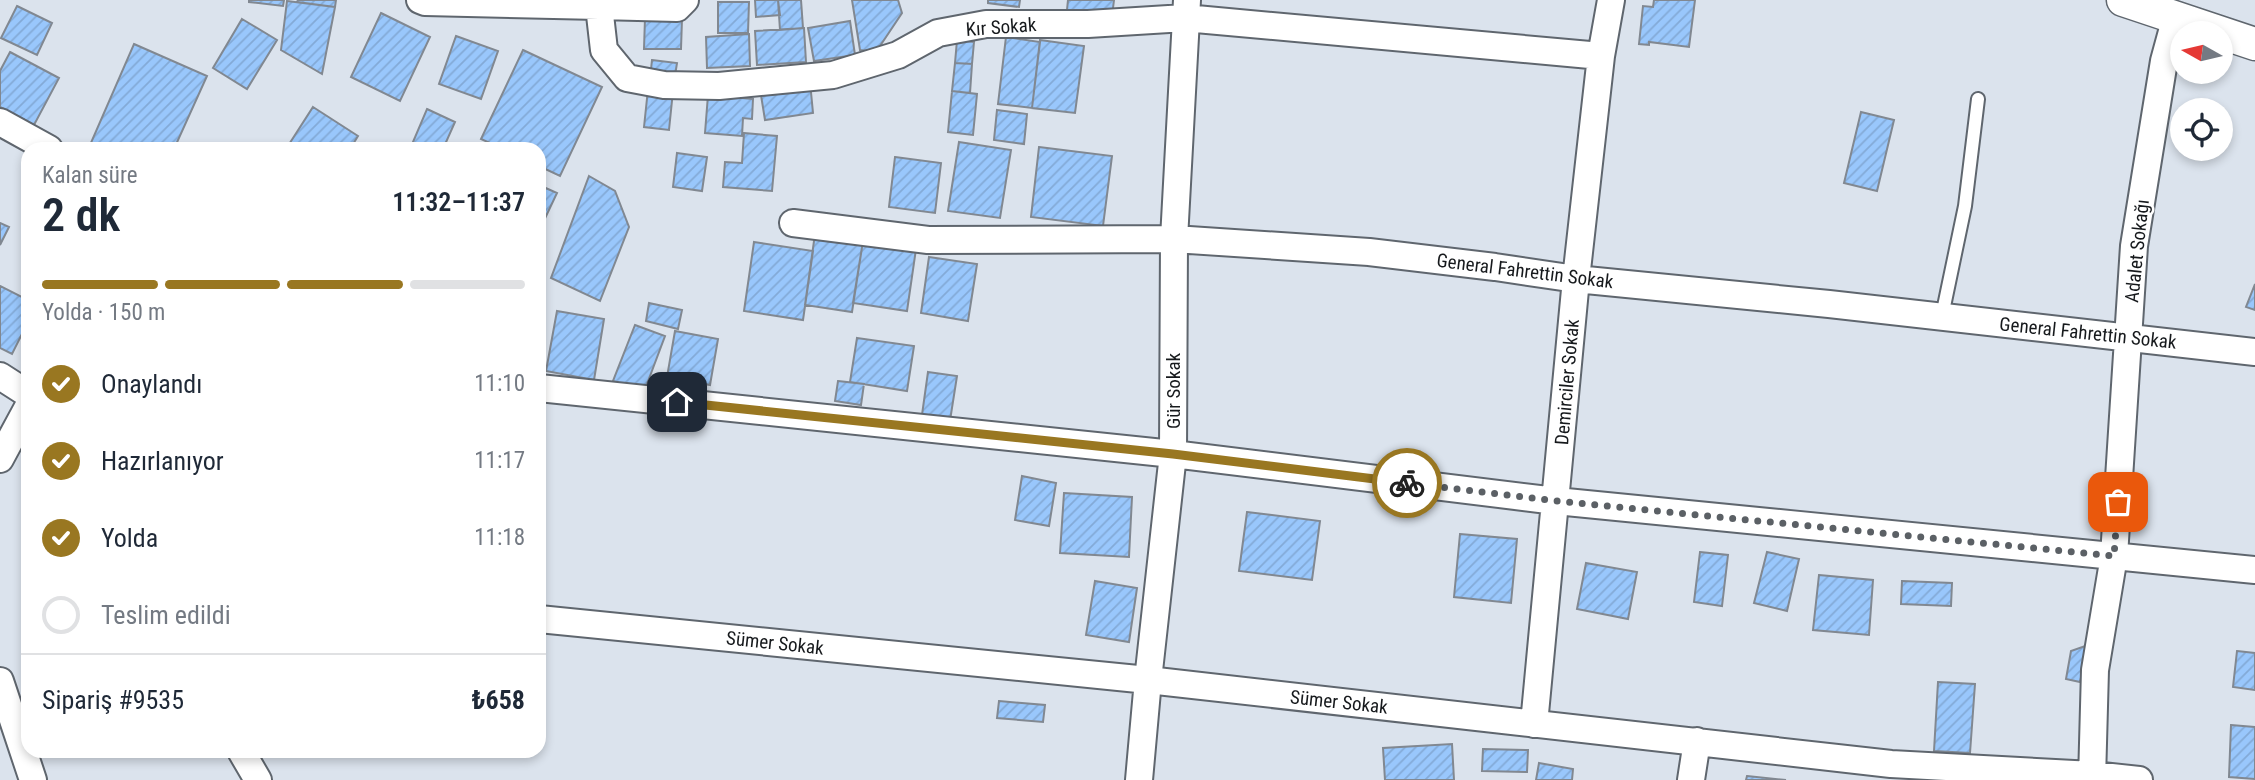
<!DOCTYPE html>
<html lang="tr">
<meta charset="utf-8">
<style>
body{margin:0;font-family:"Roboto Condensed",sans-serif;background:#f6f6f7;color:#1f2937;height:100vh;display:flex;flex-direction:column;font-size:26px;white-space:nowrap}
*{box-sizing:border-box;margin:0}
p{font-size:23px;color:#747a83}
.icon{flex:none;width:38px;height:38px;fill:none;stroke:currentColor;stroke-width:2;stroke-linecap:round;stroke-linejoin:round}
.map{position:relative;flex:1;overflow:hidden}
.details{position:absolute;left:21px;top:142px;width:525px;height:616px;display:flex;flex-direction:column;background:#fff;border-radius:21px;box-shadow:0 4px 10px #0003}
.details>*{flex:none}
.needle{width:46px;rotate:278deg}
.tools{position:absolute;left:2170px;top:21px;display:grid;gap:14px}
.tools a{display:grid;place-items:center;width:63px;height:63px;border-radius:50%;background:#fff;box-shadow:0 4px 10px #0003;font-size:35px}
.pin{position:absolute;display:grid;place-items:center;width:60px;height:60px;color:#fff;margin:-30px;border-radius:14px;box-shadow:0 4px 10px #0006}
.courier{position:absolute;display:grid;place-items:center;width:70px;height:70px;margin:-35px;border:5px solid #997721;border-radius:50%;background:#fff;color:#222;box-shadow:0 2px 9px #0007}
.summary em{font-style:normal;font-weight:600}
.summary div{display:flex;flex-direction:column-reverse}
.summary{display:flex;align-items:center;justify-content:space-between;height:119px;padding:0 21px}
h1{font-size:46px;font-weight:600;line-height:52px}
.bar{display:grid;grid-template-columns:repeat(4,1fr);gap:10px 7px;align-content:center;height:84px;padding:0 21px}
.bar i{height:9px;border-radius:5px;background:#e0e1e3}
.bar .active{background:#997721}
.bar p{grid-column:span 4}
.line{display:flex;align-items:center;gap:18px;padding:0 21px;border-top:2px solid #e0e1e3}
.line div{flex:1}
ol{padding:0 21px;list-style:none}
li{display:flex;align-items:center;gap:21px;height:77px}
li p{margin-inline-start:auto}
li .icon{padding:7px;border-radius:50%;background:#997721;color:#fff;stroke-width:4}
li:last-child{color:#747a83}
li i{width:38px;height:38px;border:4px solid #e0e1e3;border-radius:50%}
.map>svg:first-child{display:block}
.building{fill:url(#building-hatch);stroke:#818891;stroke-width:2}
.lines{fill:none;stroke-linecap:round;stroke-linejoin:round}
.service-casing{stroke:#5f666e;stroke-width:16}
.minor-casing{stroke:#5f666e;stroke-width:30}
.tertiary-casing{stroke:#5f666e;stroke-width:35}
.service{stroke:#fff;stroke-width:12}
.minor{stroke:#fff;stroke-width:26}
.tertiary{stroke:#fff;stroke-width:32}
.done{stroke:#5b6065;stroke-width:7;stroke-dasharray:0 12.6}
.route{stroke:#997721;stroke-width:9}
.labels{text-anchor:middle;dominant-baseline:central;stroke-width:5;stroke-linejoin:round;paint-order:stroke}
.street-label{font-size:19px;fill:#16191c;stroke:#fff}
</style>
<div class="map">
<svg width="2255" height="780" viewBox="0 0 2255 780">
<defs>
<pattern id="building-hatch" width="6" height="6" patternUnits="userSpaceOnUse" patternTransform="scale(1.75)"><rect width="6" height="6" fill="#99c7fc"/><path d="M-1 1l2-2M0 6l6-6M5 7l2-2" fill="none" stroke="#83aad7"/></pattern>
</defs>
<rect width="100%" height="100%" fill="#dbe3ed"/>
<path class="building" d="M 249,0 L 284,0 L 283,6 L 249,2 Z
M 298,0 L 336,0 L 335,7 L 297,2 Z
M 755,0 L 778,0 L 780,15 L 756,17 Z
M 778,0 L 801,0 L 803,28 L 780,30 Z
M 852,0 L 898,0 L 902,13 L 876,52 L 860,50 Z
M 988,0 L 1020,0 L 1019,7 L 988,3 Z
M 1068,0 L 1114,0 L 1112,16 L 1067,10 Z
M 1654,0 L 1695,0 L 1689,47 L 1649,42 L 1649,45 L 1639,44 L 1643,6 L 1653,7 Z
M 287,1 L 335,7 L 322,74 L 281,50 Z
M 718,2 L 749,2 L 748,33 L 718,33 Z
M 17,6 L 52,23 L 37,55 L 1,38 Z
M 381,13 L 430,37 L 400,101 L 351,77 Z
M 645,18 L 682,19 L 681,49 L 644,49 Z
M 242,19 L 277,40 L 247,89 L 213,68 Z
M 850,21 L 855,55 L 814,61 L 808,28 Z
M 804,28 L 806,62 L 757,65 L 755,31 Z
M 749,34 L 750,66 L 707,68 L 706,37 Z
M 456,36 L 498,51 L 481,99 L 439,84 Z
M 1006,37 L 1040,42 L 1032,108 L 998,104 Z
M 957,40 L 974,42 L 972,64 L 955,63 Z
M 1040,40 L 1084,46 L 1075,113 L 1032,108 Z
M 134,44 L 207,76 L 174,149 L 98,149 L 90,145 Z
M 523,50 L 602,87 L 560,176 L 539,166 L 539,149 L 503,149 L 481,139 Z
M 10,52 L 59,78 L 34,125 L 0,107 L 0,71 Z
M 652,60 L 677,63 L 674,82 L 650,79 Z
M 955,63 L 972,64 L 970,93 L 952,91 Z
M 810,82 L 813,113 L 765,120 L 760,89 Z
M 648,89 L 673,91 L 669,130 L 644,127 Z
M 952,91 L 977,94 L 973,135 L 948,132 Z
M 708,95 L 753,99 L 752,119 L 743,118 L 742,136 L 705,133 Z
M 313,107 L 358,136 L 350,149 L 286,149 Z
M 427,109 L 455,122 L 443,149 L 410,149 Z
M 997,110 L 1027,114 L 1024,144 L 994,140 Z
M 1861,112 L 1894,120 L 1877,191 L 1844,183 Z
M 744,133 L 777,136 L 772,191 L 723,187 L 725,162 L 742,163 Z
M 959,142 L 1011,150 L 1000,218 L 948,211 Z
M 1039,147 L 1112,156 L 1103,226 L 1031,217 Z
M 677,153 L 707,157 L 702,191 L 673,187 Z
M 895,157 L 941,163 L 935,213 L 889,207 Z
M 589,176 L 615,191 L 629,227 L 600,301 L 551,278 Z
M 539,185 L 557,193 L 539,231 Z
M 0,223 L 9,227 L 0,245 Z
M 815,234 L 863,241 L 852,312 L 805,305 Z
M 863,241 L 916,249 L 907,311 L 853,303 Z
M 754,242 L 813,251 L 803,320 L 744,311 Z
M 929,257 L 977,264 L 968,321 L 921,313 Z
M 2255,284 L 2255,310 L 2246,307 Z
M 0,286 L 28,300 L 28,322 L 12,354 L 0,348 Z
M 649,303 L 682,310 L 678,329 L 646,321 Z
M 557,311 L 604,319 L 594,380 L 546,371 Z
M 635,325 L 665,336 L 644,392 L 613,381 Z
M 675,331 L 718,339 L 710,385 L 667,377 Z
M 857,338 L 914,346 L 907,391 L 850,382 Z
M 928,372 L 957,376 L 949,427 L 921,422 Z
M 838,381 L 864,384 L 861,405 L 835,401 Z
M 1022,476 L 1056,483 L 1049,526 L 1015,520 Z
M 1064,493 L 1132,497 L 1129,557 L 1060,553 Z
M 1247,512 L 1320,521 L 1312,580 L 1239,571 Z
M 1460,534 L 1517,539 L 1511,603 L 1454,597 Z
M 1700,552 L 1728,555 L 1722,606 L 1694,602 Z
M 1767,552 L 1799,559 L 1787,611 L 1754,603 Z
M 1586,563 L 1637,572 L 1628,619 L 1577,609 Z
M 1819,575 L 1873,580 L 1869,635 L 1813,630 Z
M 1095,581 L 1137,588 L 1129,642 L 1086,635 Z
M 1902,581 L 1952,583 L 1951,606 L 1901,604 Z
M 2088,645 L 2080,682 L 2066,679 L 2071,651 Z
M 2237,651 L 2255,653 L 2255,690 L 2233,687 Z
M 1938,682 L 1975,684 L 1970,753 L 1934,751 Z
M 999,701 L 1045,705 L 1043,722 L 997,718 Z
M 2231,725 L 2255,727 L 2255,779 L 2229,777 Z
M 1452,744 L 1454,780 L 1385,780 L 1383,748 Z
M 1483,749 L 1528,750 L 1527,772 L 1482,771 Z
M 1539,763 L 1573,769 L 1572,780 L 1536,780 Z
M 1747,776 L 1786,780 L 1746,780 Z"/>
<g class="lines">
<defs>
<path id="service" d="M 1942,316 L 1965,206 L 1978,99"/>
<path id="minor" d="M 420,0 L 425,2 L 599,6 L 604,50 L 627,78 L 664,85 L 719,86 L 833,75 L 898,55 L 938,33 L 986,24 L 1088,24 L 1185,18 L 1601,56
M 599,6 L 677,8 L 685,0
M 0,122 L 49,149
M 793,223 L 928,240 L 1174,239 L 1369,252 L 1495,267 L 1576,279 L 1829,304 L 2255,352
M 0,376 L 28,394
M 539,388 L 1173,454 L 1556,501 L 2255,570
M 0,459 L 28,407
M 539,619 L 1148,680 L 1891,764 L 2093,775 L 2139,780
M 0,681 L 33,780
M 1534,724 L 1576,279 L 1601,56 L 1611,0
M 241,751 L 258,780
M 1139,780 L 1148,680 L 1173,454 L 1174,239 L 1187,0
M 1691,780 L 1697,741
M 2092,780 L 2095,670 L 2114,556 L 2134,246 L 2164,61 L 2176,17"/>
<path id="tertiary" d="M 2123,0 L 2255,44"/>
</defs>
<use href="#service" class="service-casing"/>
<use href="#minor" class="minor-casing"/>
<use href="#tertiary" class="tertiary-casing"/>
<use href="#service" class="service"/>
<use href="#minor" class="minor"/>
<use href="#tertiary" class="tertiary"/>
</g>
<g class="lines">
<path class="done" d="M 1407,483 L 1556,501 L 2114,556 L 2118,502"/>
<path class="route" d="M 677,402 L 1173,454 L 1407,483"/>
</g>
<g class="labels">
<g class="street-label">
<text transform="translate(1001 27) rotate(-4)">Kır Sokak</text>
<text transform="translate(2137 251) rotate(-84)">Adalet Sokağı</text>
<text transform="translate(1525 271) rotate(7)">General Fahrettin Sokak</text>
<text transform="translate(2088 333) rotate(6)">General Fahrettin Sokak</text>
<text transform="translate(1567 382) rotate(-85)">Demirciler Sokak</text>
<text transform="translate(1173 391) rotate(-90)">Gür Sokak</text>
<text transform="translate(775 643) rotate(6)">Sümer Sokak</text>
<text transform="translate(1339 702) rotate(6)">Sümer Sokak</text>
</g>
</g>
</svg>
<div class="tools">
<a><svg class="needle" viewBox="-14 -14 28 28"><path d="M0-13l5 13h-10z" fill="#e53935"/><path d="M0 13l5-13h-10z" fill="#747a83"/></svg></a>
<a><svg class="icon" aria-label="locate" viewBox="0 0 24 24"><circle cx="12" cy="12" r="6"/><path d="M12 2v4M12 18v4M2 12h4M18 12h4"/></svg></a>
</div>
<div class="pin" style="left:2118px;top:502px;background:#ea580c"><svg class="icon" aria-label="bag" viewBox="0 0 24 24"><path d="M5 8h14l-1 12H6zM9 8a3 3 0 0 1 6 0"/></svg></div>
<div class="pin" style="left:677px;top:402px;background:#1f2937"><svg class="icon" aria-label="home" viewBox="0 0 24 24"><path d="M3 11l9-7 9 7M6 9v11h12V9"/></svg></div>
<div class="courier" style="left:1407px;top:483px"><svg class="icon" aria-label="bike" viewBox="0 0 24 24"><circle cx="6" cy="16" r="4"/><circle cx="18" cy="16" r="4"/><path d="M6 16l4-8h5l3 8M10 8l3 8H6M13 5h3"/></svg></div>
<section class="details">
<div class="summary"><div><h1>2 dk</h1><p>Kalan süre</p></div><em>11:32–11:37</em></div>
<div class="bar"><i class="active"></i><i class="active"></i><i class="active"></i><i></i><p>Yolda · 150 m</p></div>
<ol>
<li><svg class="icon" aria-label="check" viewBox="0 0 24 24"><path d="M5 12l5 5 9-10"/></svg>Onaylandı<p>11:10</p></li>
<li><svg class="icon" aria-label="check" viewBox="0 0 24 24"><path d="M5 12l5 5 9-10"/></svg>Hazırlanıyor<p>11:17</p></li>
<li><svg class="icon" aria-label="check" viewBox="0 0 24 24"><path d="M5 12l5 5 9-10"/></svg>Yolda<p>11:18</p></li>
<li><i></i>Teslim edildi</li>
</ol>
<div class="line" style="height:91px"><div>Sipariş #9535</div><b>₺658</b></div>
</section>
</div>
